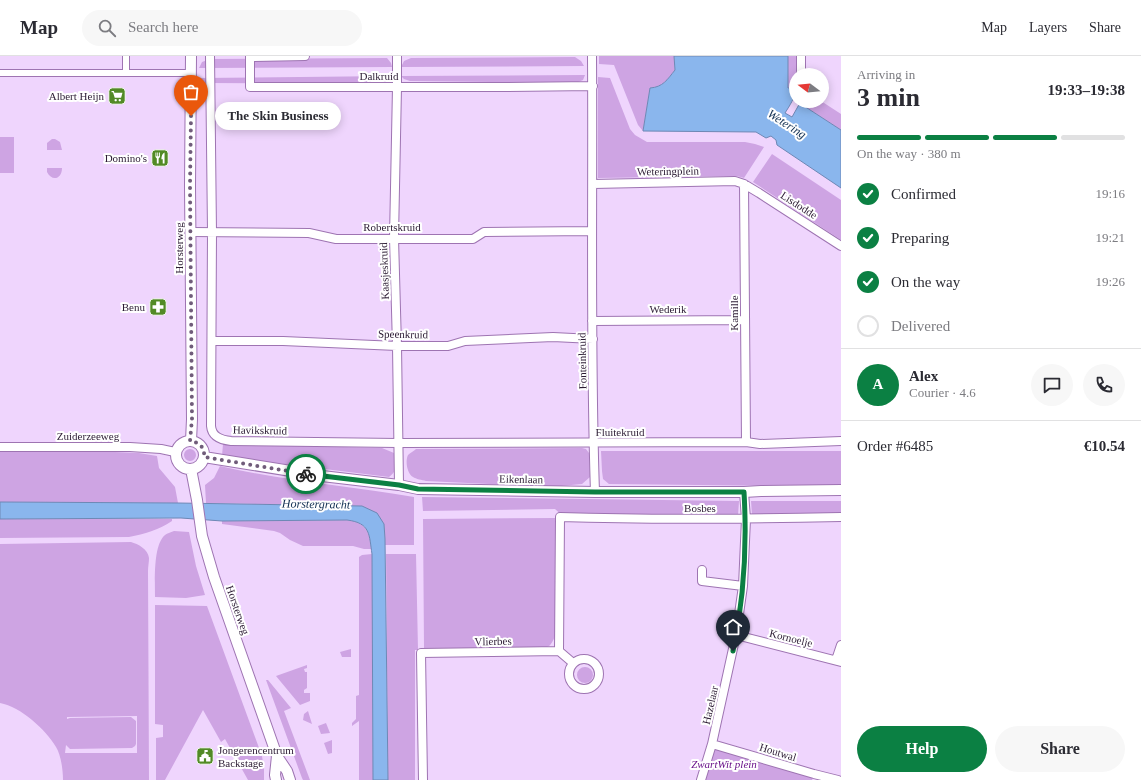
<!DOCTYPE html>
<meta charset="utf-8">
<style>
body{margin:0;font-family:"Times New Roman",serif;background:#f7f7f7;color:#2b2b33;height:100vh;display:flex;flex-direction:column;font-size:15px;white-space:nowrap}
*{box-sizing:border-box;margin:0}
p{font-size:13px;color:#7c7c81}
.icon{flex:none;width:22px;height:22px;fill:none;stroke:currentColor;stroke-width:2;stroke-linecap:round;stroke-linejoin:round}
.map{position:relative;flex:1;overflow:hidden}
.drawer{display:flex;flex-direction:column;background:#fff;width:300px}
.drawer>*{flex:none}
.needle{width:26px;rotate:286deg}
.buttons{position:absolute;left:789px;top:12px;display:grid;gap:8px}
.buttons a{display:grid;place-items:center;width:40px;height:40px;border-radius:50%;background:#fff;box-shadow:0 2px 10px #0003;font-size:20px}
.pin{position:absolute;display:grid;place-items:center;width:34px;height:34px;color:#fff;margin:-41px -17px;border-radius:50% 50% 50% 0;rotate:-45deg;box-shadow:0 0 4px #0007}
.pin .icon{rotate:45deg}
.courier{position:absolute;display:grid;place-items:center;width:40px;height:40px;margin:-20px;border:3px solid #0b8043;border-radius:50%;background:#fff;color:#222;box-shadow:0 1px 5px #0007}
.bubble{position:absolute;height:28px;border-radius:14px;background:#fff;box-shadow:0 2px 10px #0003;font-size:13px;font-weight:600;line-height:28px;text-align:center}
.overview em{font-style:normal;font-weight:600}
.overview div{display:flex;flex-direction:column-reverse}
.overview{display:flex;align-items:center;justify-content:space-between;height:68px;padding:0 16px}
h1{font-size:26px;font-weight:600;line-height:30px}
.bar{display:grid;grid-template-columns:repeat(4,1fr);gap:6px 4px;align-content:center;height:48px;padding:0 16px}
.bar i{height:5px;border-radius:3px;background:#e1e1e2}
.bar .active{background:#0b8043}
.bar p{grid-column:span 4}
.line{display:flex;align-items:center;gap:10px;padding:0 16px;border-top:1px solid #e1e1e2}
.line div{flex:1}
.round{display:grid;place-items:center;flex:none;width:42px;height:42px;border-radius:21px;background:#f7f7f7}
ol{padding:0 16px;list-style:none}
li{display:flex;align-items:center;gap:12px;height:44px}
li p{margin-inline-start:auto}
li .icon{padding:4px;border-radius:50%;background:#0b8043;color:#fff;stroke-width:4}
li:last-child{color:#7c7c81}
li i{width:22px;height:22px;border:2px solid #e1e1e2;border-radius:50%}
.button{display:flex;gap:8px;margin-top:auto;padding:8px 16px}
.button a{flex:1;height:46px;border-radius:24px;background:#0b8043;color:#fff;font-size:16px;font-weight:600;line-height:46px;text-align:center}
.button a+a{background:#f7f7f7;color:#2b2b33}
header{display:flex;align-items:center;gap:24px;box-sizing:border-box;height:56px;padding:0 20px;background:#fff;border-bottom:1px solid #e1e1e2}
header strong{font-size:19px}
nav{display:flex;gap:22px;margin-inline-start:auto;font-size:14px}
.search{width:280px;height:36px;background:#f7f7f7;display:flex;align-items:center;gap:10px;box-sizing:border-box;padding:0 14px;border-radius:22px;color:#7c7c81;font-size:15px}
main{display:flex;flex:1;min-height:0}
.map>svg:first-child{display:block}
.green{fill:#cea4e3;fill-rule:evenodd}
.water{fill:#8ab6ed;stroke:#6e88b5}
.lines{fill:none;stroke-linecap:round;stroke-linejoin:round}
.pedestrian-casing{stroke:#9e74b2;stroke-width:8}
.minor-casing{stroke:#9e74b2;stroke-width:10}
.tertiary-casing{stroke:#9e74b2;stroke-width:12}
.pedestrian{stroke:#fff;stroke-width:6}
.minor{stroke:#fff;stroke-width:8}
.tertiary{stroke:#fff;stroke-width:10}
.done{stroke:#705c7a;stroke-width:4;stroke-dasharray:0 7.2}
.route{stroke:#0b8043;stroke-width:5}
.labels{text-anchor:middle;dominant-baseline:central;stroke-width:4;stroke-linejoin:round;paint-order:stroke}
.street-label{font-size:11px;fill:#2b1b33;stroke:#fff}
.poi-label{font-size:11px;fill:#2b1b33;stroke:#fff;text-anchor:end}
.park-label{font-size:11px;font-style:italic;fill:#6a128a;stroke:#fff}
.water-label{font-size:12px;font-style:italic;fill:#102e51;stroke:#fff}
</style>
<header>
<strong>Map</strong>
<div class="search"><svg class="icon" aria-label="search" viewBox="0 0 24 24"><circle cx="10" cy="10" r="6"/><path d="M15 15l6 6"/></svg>Search here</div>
<nav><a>Map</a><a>Layers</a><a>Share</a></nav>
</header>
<main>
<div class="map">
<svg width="841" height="724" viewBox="0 0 841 724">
<rect width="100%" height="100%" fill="#efd5fd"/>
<path class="green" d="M 599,0 L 674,0 L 675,14 C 667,24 663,31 650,32 L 643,75 L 638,69 L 614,9 L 599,8 Z
M 788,0 L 796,0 L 796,32 L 788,32 Z
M 575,1 L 581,5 L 584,10 L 401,11 L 404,5 L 411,2 Z
M 387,2 L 391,7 L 392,11 L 199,12 L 202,6 L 210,3 Z
M 585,19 L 583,24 L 576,27 L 410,25 L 404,23 L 401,20 Z
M 392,20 L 390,25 L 383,28 L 208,27 L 202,25 L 199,22 Z
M 598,21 L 610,22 L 630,73 L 635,79 L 647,86 L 745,86 L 755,88 L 764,91 L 744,122 L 737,120 L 598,122 Z
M 806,45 L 821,45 L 841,58 L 841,74 L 804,50 Z
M 0,81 L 14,81 L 14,117 L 0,117 Z
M 52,83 L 55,83 L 60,86 L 62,94 L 47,94 L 47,87 Z
M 772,98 L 841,144 L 841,184 L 753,126 Z
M 47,112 L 62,112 C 62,123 52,126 47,116 Z
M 223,388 L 382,392 L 394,397 C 396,407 399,414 389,421 L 276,407 L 257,407 L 222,400 Z
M 582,392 L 586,393 L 589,397 L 590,421 L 582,428 L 550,431 L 426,425 C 422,424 416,423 413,421 C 407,417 405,405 408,399 C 410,397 414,395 416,393 Z
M184 399a6 6 0 1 1 12 0a6 6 0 1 1-12 0Z
M 601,395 L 841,395 L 841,429 L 798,430 L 609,428 L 603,423 L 602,415 Z
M 0,396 L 115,396 L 139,397 L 157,400 L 159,412 L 175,431 L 178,447 L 0,446 Z
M 220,410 C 284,425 349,430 414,441 L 414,489 L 385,489 L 384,468 L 362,450 L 206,447 L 205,429 L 214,422 Z
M 422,441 L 739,445 L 738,460 L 565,462 L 555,453 L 423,455 Z
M 751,445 L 841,445 L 841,459 L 752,459 Z
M 556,462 L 555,580 C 551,590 549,592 538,593 L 424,592 L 423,463 Z
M 0,463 L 172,463 L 172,465 C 158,474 145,478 129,481 L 0,482 Z
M 347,464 C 365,466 371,476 371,493 L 364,493 L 353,490 L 303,490 L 290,484 L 280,477 L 274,475 L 222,468 L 222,465 Z
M 174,475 L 189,476 L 196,510 L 205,539 L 186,542 L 155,541 C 155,525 153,489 165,479 C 167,477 172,476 174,475 Z
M 131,486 C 138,488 148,493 149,502 C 149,506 148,511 148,515 L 149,724 L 63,724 C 63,714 61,699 56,691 C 45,673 21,651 0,647 L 0,488 ZM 137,660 L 137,697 L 65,697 L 66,689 L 70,693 L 132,692 L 135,690 L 136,688 L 136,665 L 131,661 L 70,662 L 67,663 L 67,661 Z
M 372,498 L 373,724 L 359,724 L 359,665 L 352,670 L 352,667 L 356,663 L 356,640 L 359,639 L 359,501 L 362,499 Z
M 386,498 L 416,498 L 418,594 L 415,594 L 415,724 L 388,724 Z
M 155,549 L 207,550 L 262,700 L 264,713 L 264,724 L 248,724 L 225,683 L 221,686 L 203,654 L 165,724 L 156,724 L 156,682 L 163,681 L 163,669 L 155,668 Z
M 351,593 L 351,601 L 342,601 L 340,596 Z
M 307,609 L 307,612 L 304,613 L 305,616 L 307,616 L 307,632 L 304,634 L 304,637 L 310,637 L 310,645 L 300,649 L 276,620 Z
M577 619a8 8 0 1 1 16 0a8 8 0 1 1-16 0Z
M 266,624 L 268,624 L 291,652 L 284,655 L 310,724 L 303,724 L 302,722 Z
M 308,655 L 312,668 L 303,664 L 304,658 Z
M 326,667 L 330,677 L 321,678 L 318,670 Z
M 332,684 L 332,697 L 328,698 L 324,687 Z
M 712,688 L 814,718 L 812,724 L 701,724 Z"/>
<path class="water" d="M 674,0 L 788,0 L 788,32 L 796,32 C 795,42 790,49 785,57 L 792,61 L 801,45 L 806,45 L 804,50 L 841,74 L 841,132 L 777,89 L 776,84 L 771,80 L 766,82 L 756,76 L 643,75 L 650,32 C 663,31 667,24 675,14 Z
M 0,446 L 178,447 L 362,450 L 377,457 L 384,468 L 385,483 L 388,724 L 373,724 L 372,498 C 369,479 371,467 347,464 L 222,465 L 181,462 L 0,463 Z"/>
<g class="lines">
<defs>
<path id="pedestrian" d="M 126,0 L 126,17
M 0,17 L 191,17"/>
<path id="minor" d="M 210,0 L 212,176 L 211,370 C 212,381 221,384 231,385 L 398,387 L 746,386 L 760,388 L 841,385
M 305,0 L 250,1 L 250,31 L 506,31 L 593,30
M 397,0 L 397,31 L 394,182 L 397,290 L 399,429
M 592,0 C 593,145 590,291 595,436
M 801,0 L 801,19
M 593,128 L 735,125 L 744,128 L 759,137 L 841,190
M 744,128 L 746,386
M 191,176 L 309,177 L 336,183 L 473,183 L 484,176 L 592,175
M 592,265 L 745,264
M 212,285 L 283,285 L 397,290 L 448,290 L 465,285 L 553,281 L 593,283
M 0,391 L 130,391 L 161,393 L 175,396
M 702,514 L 702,525 L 743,530
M 736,579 L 841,606
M 559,595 L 573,607
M569 618a15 15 0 1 1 30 0a15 15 0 1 1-30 0Z
M 836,604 L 841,589
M 712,688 L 814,718 L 838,724
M 423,724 L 421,597 L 559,595 L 560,461 C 653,464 747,463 841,461
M 701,724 L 712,688 L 736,579 L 743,530 L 746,463 L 744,436"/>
<path id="tertiary" d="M176 399a14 14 0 1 1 28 0a14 14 0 1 1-28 0Z
M 191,385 L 192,363 L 190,130 L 191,0
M 204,401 L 322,420 L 399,429 L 418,433 L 595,436 L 744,436 L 761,435 L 841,434
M 191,413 L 197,444 L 202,480 L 214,521 L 277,700 L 287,715 L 290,724
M 276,724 L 275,719 L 277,700"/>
</defs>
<use href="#pedestrian" class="pedestrian-casing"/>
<use href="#minor" class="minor-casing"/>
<use href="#tertiary" class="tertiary-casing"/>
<use href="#pedestrian" class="pedestrian"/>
<use href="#minor" class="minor"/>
<use href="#tertiary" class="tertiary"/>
</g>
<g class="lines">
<path class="done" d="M 191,60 L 190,130 L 192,363 L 190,385 C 200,386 205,392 204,401 L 306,418"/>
<path class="route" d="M 306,418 L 399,429 L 418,433 L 595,436 L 744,436 C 747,488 744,543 733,595"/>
</g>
<defs>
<symbol id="supermarket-square" viewBox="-11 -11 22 22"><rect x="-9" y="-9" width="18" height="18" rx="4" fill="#528a25" stroke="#fff"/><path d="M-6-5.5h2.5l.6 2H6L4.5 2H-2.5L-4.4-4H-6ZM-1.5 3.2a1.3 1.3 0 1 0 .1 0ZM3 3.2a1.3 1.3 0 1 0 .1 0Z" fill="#fff"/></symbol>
<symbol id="restaurant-square" viewBox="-11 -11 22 22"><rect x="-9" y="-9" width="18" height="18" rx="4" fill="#528a25" stroke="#fff"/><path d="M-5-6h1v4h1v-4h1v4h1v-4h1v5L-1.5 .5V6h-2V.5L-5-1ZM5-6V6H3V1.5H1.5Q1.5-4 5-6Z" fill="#fff"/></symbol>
<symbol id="pharmacy-square" viewBox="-11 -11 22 22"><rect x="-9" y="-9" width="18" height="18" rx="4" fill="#528a25" stroke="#fff"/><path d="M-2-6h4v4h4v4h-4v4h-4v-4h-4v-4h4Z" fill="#fff"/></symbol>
<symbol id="civic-square" viewBox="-11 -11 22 22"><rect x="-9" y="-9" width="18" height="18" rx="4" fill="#528a25" stroke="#fff"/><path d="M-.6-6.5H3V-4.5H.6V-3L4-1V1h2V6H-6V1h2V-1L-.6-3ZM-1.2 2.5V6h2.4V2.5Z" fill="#fff"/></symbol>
</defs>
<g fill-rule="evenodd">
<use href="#supermarket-square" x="107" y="30" width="20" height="20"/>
<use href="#restaurant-square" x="150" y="92" width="20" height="20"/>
<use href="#pharmacy-square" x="148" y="241" width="20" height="20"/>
<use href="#civic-square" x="195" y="690" width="20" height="20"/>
</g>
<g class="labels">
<g class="street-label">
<text x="379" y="20">Dalkruid</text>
<text transform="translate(668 115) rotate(-1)">Weteringplein</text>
<text transform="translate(799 149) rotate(33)">Lisdodde</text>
<text x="392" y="171">Robertskruid</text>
<text transform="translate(179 192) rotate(-90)">Horsterweg</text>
<text transform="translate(384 215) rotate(-92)">Kaasjeskruid</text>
<text x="668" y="253">Wederik</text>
<text transform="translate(734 257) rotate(-90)">Kamille</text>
<text transform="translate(403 278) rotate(1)">Speenkruid</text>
<text transform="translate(582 305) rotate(-91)">Fonteinkruid</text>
<text transform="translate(260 374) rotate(1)">Havikskruid</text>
<text x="620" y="376">Fluitekruid</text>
<text x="88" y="380">Zuiderzeeweg</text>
<text transform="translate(521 423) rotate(1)">Eikenlaan</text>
<text x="700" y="452">Bosbes</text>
<text transform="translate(238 554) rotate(71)">Horsterweg</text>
<text transform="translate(791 582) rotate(14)">Kornoelje</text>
<text transform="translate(493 585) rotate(-1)">Vlierbes</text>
<text transform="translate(710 649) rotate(-77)">Hazelaar</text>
<text transform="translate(778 696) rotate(17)">Houtwal</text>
</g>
<g class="poi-label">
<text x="104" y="40">Albert Heijn</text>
<text x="147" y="102">Domino's</text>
<text x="145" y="251">Benu</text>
<text x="218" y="694" text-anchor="start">Jongerencentrum<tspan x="218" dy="13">Backstage</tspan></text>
</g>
<g class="park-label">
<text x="724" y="708">ZwartWit plein</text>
</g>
<g class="water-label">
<text transform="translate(787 68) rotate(33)">Wetering</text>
<text transform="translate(316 448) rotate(1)">Horstergracht</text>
</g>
</g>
</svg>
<div class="buttons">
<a><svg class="needle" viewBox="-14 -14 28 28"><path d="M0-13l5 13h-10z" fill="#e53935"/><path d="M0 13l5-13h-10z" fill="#7c7c81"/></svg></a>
</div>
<div class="pin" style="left:191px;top:60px;background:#ea580c"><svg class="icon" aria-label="bag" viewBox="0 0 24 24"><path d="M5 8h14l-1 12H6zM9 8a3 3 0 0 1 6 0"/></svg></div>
<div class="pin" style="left:733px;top:595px;background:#1f2937"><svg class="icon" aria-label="home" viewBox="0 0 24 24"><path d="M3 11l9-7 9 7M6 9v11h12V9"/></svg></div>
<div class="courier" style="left:306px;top:418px"><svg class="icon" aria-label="bike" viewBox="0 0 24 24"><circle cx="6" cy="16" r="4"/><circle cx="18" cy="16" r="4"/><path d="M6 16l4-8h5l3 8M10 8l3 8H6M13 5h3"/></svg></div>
<div class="bubble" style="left:215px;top:46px;width:126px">The Skin Business</div>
</div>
<section class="drawer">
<div class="overview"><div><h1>3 min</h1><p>Arriving in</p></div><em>19:33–19:38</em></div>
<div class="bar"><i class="active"></i><i class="active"></i><i class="active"></i><i></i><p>On the way · 380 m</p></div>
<ol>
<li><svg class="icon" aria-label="check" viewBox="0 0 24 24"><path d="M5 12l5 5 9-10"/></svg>Confirmed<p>19:16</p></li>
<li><svg class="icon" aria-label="check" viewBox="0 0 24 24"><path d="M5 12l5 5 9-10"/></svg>Preparing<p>19:21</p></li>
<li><svg class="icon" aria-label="check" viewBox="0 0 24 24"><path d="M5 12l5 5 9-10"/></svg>On the way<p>19:26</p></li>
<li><i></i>Delivered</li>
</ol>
<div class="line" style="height:72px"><b class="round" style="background:#0b8043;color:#fff">A</b><div><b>Alex</b><p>Courier · 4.6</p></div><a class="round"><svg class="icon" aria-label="chat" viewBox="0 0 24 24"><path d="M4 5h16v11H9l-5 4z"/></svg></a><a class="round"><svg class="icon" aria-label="phone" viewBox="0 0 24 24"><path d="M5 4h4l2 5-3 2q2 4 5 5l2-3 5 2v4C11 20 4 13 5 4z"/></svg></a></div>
<div class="line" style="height:52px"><div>Order #6485</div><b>€10.54</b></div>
<div class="button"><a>Help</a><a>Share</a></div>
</section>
</main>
